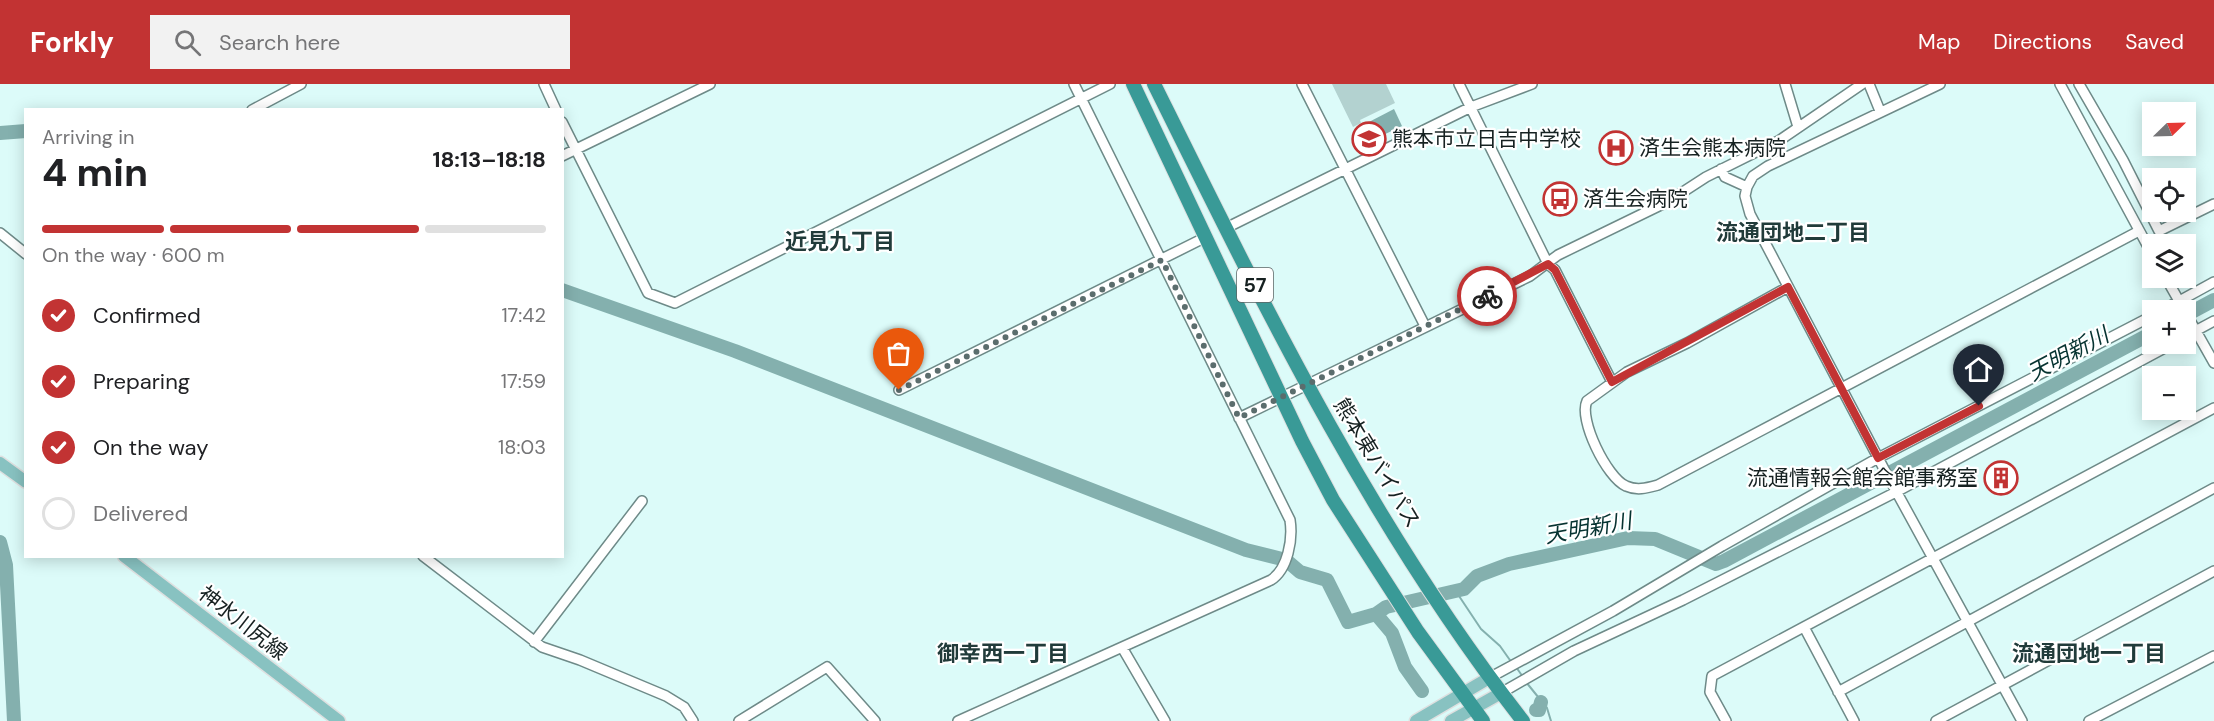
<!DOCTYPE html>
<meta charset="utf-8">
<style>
body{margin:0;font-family:"DM Sans","Noto Sans JP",sans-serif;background:#f2f2f2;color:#202124;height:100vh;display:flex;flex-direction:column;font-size:22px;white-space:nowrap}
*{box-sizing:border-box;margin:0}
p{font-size:20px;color:#757577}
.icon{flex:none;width:33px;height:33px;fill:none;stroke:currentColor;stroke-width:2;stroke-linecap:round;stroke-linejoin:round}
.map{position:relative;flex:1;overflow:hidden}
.panel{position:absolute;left:24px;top:24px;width:540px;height:450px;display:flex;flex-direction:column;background:#fff;border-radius:0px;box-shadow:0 3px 15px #0003}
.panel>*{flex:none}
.needle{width:39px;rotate:67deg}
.buttons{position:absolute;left:2142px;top:18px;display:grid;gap:12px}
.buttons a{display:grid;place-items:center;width:54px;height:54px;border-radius:0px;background:#fff;box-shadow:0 3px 15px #0003;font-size:30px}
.pin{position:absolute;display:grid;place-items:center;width:51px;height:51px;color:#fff;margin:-62px -26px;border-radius:50% 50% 50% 0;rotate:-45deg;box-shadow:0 0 6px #0007}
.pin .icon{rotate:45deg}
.courier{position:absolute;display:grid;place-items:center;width:60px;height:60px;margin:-30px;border:4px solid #c23333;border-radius:50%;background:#fff;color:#222;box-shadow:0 2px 8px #0007}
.head em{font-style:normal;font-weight:700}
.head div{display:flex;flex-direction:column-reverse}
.head{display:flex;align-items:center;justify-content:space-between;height:102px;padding:0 18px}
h1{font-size:39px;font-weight:700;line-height:45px}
.bar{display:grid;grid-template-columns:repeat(4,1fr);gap:9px 6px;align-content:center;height:72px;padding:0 18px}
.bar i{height:8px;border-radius:4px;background:#e0e0e0}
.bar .active{background:#c23333}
.bar p{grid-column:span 4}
ol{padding:0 18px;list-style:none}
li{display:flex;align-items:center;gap:18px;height:66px}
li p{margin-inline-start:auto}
li .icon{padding:6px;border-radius:50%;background:#c23333;color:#fff;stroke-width:4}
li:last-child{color:#757577}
li i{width:33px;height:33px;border:3px solid #e0e0e0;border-radius:50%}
header{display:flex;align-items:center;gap:36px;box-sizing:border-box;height:84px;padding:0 30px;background:#c23333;color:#fff}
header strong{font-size:28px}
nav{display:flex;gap:33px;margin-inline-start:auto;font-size:21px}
.search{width:420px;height:54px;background:#f2f2f2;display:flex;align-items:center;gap:15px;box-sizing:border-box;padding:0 21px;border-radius:0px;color:#757577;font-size:22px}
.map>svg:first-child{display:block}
.green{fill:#b3d2d0}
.water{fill:#84b0ae}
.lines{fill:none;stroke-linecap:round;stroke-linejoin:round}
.stream{stroke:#84b0ae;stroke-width:2}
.river{stroke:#84b0ae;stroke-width:14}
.minor-casing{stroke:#6e8a88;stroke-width:12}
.major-casing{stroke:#dee0e0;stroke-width:15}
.highway-casing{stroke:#dee0e0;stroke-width:16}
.minor{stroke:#fff;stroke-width:9}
.major{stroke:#88c2c1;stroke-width:12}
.highway{stroke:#399a97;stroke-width:14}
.done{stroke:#5b6d6d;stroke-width:6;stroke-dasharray:0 10.8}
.route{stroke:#c23333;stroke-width:8}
.labels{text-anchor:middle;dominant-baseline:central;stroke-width:4.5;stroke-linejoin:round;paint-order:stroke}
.shield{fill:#fff;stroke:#5c6464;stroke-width:1.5}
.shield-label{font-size:20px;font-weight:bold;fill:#162121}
.poi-label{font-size:21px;fill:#162121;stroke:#fff;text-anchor:start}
.street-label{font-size:21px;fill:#162121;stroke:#fff}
.neighbourhood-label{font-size:22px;font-weight:bold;fill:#213b3a;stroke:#fff}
.water-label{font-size:22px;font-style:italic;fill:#063331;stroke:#fff}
</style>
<header>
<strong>Forkly</strong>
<div class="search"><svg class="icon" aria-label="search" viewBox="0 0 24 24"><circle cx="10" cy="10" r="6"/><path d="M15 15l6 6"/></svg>Search here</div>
<nav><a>Map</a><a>Directions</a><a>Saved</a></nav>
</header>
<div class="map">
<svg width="2214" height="637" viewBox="0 0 2214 637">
<rect width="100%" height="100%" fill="#dcfbf9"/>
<path class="green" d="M 1332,0 L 1386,0 L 1395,19 L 1360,36 L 1361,39 L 1353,43 Z"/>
<path class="water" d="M 1394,25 L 1402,42 L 1375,55 L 1367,39 Z"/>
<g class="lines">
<path class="stream" d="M 1455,506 L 1481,545 L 1500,562 L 1512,579
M 1516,583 L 1523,593
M 1526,598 L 1547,624 L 1551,637"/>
<path class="river" d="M 0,49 L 26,47
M 562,206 L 735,267 L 1246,466 L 1286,476 L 1300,488 L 1327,496 L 1348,538 L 1376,530 L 1392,549 L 1405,583 L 1422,607
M 2186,231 L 2214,216
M 0,458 L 6,481 L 14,637
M 1376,530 L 1386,523 L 1464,505 L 1477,492 L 1509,480 L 1628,454 L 1655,455 L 1716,480 L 1724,477 L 2152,249
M 1536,626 L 1539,626 L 1541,618"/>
<defs>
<path id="minor" d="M 544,0 L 556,26
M 1302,0 L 1425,242
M 1459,0 L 1548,180 L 1555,186 L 1612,298
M 1785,0 L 1798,43
M 1869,0 L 1880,27
M 1940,0 L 1768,82 L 1753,92 L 1747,103 L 1745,112 L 1750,130 L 1884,385 L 2022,637
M 2060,0 L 2152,170
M 2079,0 L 2123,76 L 2159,147 L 2214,120
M 252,26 L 301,0
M 562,38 L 648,209 L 675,219 L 1110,0
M 562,72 L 710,0
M 1721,85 L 1725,93 L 1747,103
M 1226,144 L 1471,23 L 1532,0
M 0,149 L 26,170
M 2166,194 L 2214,279
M 1788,203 L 1687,259 L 1627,288 L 1587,317 C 1578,335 1607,394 1626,402 C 1637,407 1647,404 1658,401 L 2139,147
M 2163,226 L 2214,198
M 2186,252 L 2214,237
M 899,306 L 1206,153
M 1239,334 L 1530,192 L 1558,171 L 1669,117 L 1706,93 L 1780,56 L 1862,0
M 423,472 L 542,563 L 580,576 L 666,612 L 684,623 L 693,637
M 1804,543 L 1854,637
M 534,558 L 642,417
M 1123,565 L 1165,637
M 1489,594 L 1613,527 L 1722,462 L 1878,374 L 2152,232
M 1838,608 L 2214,404
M 1501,609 L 1574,567 L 1683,516 L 1896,408 L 2172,260
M 739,637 L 827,583 L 875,637
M 958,637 L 1271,496 C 1288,485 1293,455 1290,436 L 1074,0
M 1726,637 L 1710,608 L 1712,592 L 2214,324
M 1936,637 L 2214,487
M 2089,637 L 2214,572"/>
<path id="major" d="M 0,379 L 26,398
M 124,472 L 339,637
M 1416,637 L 1489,594
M 1451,637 L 1501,609"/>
<path id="highway" d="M 1133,0 L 1302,357 L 1333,416 L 1418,548 L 1483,637
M 1154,0 C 1263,220 1371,443 1523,637"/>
</defs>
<use href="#minor" class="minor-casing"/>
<use href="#major" class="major-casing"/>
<use href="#highway" class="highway-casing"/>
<use href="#minor" class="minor"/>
<use href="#major" class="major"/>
<use href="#highway" class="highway"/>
</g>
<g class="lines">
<path class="done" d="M 899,306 L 1162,176 L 1239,334 L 1487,212"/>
<path class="route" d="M 1487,212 L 1548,180 L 1555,186 L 1612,298 L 1788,203 L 1878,374 L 1979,322"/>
</g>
<defs>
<symbol id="school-ring" viewBox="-11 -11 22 22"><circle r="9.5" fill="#fff" stroke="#c23333" stroke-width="1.5"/><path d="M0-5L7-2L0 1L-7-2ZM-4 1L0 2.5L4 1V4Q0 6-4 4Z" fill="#c23333"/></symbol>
<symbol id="hospital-ring" viewBox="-11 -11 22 22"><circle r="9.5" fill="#fff" stroke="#c23333" stroke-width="1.5"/><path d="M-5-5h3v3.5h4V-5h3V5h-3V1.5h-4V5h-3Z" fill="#c23333"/></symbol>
<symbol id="bus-ring" viewBox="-11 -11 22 22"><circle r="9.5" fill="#fff" stroke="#c23333" stroke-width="1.5"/><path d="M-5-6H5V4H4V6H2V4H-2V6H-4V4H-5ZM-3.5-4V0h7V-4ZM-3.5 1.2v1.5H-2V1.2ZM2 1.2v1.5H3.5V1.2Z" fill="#c23333"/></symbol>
<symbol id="building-ring" viewBox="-11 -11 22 22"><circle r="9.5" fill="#fff" stroke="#c23333" stroke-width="1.5"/><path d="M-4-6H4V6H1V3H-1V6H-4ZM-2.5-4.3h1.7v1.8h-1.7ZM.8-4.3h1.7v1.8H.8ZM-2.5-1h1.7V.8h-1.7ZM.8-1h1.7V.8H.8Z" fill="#c23333"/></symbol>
</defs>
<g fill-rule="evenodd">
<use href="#school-ring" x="1350" y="36" width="38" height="38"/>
<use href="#hospital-ring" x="1597" y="45" width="38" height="38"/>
<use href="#bus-ring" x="1541" y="96" width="38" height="38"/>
<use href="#building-ring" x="1982" y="375" width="38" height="38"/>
</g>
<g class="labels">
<rect class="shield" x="1237" y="184" width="36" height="34" rx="4.5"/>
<g class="shield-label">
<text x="1255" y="201">57</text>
</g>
<g class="poi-label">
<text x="1392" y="55">熊本市立日吉中学校</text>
<text x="1639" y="64">済生会熊本病院</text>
<text x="1583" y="115">済生会病院</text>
<text x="1978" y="394" text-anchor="end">流通情報会館会館事務室</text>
</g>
<g class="street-label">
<text transform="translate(1377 379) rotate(59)">熊本東バイパス</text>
<text transform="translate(243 539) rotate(38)">神水川尻線</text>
</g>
<g class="neighbourhood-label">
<text x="1793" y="148">流通団地二丁目</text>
<text x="840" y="157">近見九丁目</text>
<text x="1003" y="569">御幸西一丁目</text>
<text x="2089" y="569">流通団地一丁目</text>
</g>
<g class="water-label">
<text transform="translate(2068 270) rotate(-28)">天明新川</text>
<text transform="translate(1588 444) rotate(-10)">天明新川</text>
</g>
</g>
</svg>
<div class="buttons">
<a><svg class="needle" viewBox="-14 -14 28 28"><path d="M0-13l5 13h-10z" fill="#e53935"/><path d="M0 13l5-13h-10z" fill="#757577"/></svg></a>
<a><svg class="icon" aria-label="locate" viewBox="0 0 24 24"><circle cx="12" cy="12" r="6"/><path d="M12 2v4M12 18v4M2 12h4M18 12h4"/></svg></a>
<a><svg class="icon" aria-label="layers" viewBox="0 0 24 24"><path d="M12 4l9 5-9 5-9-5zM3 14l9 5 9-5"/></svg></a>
<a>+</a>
<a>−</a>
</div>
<div class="pin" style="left:899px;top:306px;background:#ea580c"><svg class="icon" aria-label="bag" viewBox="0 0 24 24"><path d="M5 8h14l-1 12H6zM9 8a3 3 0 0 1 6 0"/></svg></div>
<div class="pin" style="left:1979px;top:322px;background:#1f2937"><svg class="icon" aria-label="home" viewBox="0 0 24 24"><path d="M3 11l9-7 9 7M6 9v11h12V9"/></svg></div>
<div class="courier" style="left:1487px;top:212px"><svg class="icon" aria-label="bike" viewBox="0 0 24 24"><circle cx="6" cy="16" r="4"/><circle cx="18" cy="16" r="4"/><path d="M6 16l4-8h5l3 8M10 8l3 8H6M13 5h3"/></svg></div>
<section class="panel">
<div class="head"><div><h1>4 min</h1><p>Arriving in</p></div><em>18:13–18:18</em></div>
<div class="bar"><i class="active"></i><i class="active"></i><i class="active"></i><i></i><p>On the way · 600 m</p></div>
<ol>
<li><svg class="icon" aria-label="check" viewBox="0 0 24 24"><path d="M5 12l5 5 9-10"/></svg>Confirmed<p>17:42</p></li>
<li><svg class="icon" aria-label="check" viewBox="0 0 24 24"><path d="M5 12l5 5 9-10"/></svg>Preparing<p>17:59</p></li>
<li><svg class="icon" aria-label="check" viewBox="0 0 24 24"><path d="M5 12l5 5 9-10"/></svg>On the way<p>18:03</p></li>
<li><i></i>Delivered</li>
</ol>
</section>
</div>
